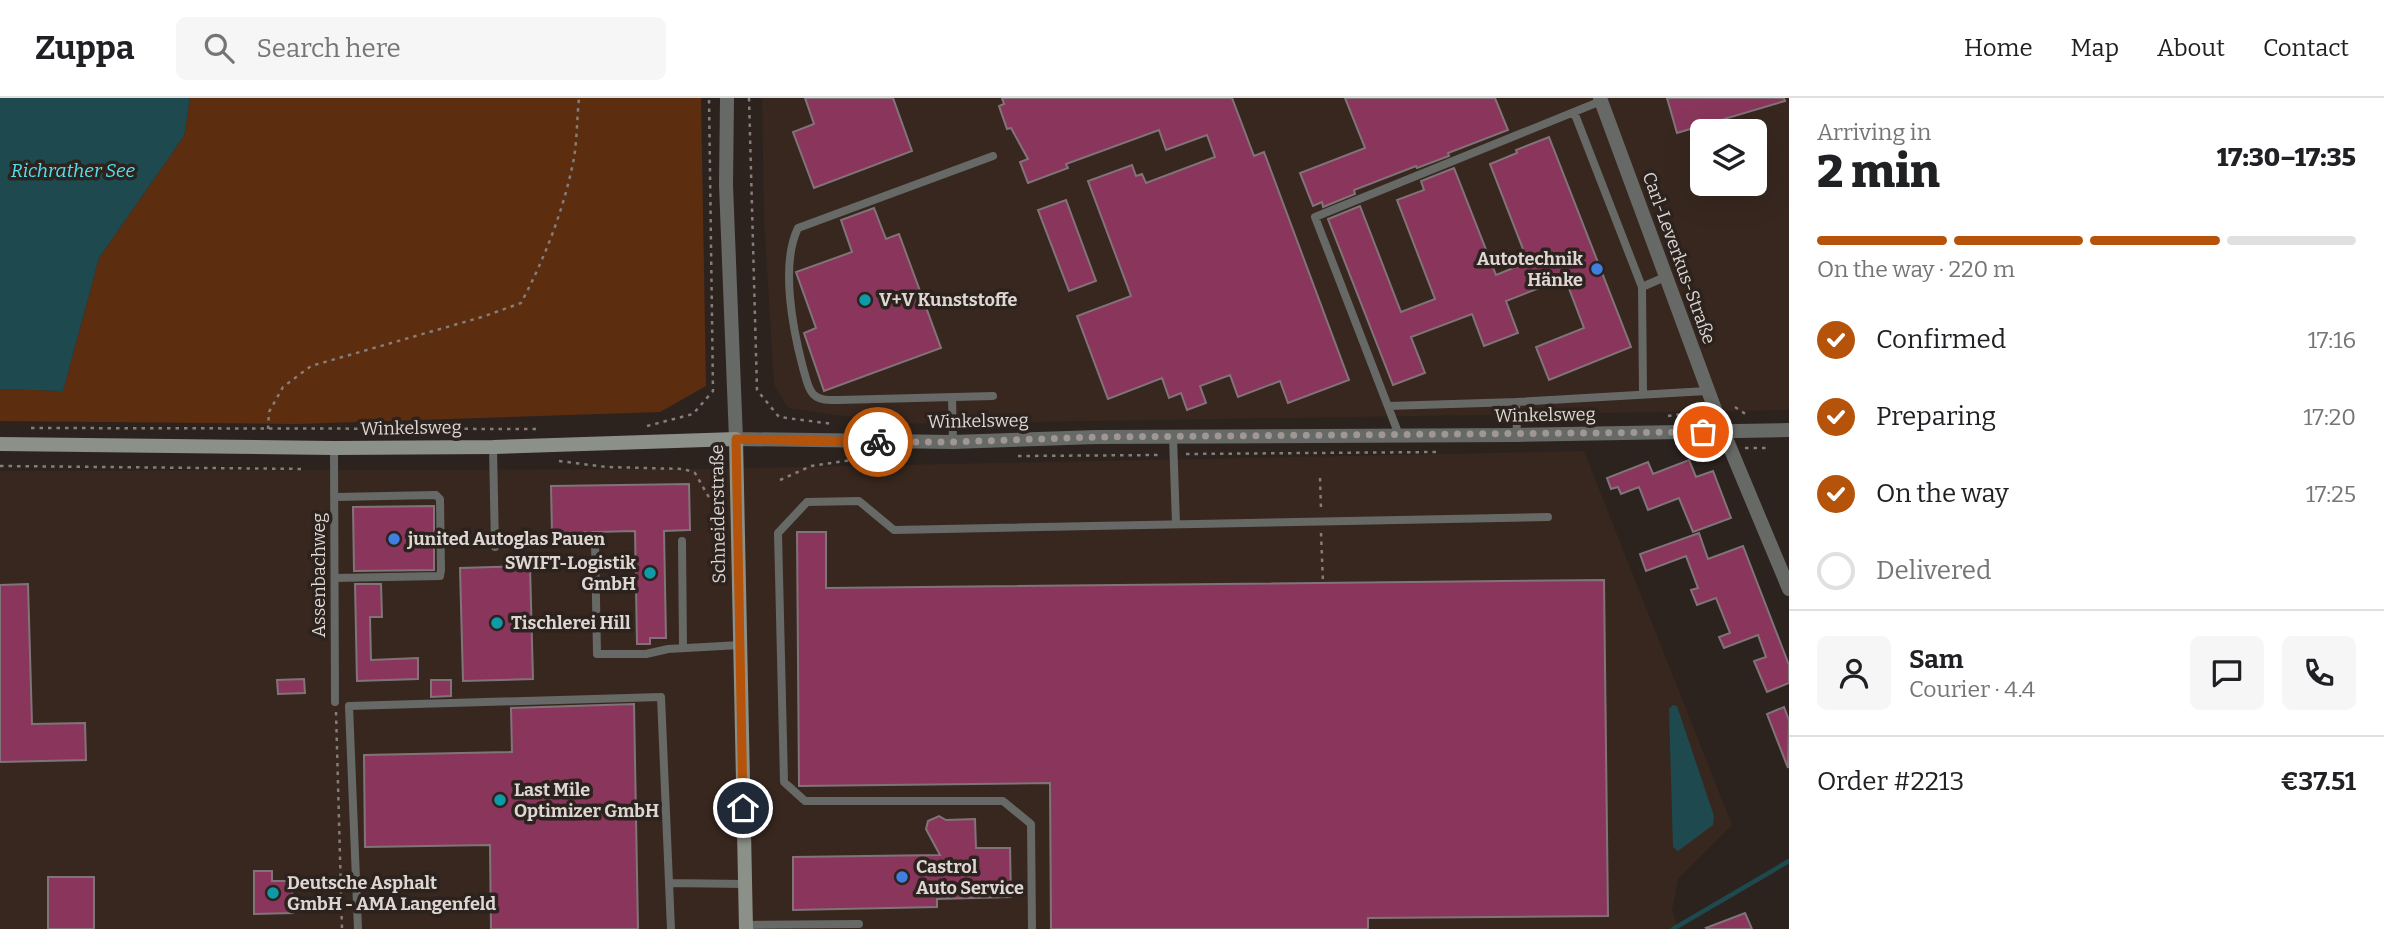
<!DOCTYPE html>
<meta charset="utf-8">
<style>
body{margin:0;font-family:Bitter,serif;background:#f6f6f6;color:#202124;height:100vh;display:flex;flex-direction:column;font-size:26px;white-space:nowrap}
*{box-sizing:border-box;margin:0}
p{font-size:23px;color:#757577}
.icon{flex:none;width:38px;height:38px;fill:none;stroke:currentColor;stroke-width:2;stroke-linecap:round;stroke-linejoin:round}
.map{position:relative;flex:1;overflow:hidden}
.panel{display:flex;flex-direction:column;background:#fff;width:595px}
.panel>*{flex:none}
.buttons{position:absolute;left:1690px;top:21px;display:grid;gap:14px}
.buttons a{display:grid;place-items:center;width:77px;height:77px;border-radius:10px;background:#fff;box-shadow:0 7px 28px #0002;font-size:35px}
.pin{position:absolute;display:grid;place-items:center;width:60px;height:60px;color:#fff;margin:-30px;border:4px solid #fff;border-radius:50%;box-shadow:0 2px 7px #0007}
.courier{position:absolute;display:grid;place-items:center;width:70px;height:70px;margin:-35px;border:5px solid #b45309;border-radius:50%;background:#fff;color:#222;box-shadow:0 2px 9px #0007}
.overview em{font-style:normal;font-weight:800}
.overview div{display:flex;flex-direction:column-reverse}
.overview{display:flex;align-items:center;justify-content:space-between;height:119px;padding:0 28px}
h1{font-size:46px;font-weight:800;line-height:52px}
.bar{display:grid;grid-template-columns:repeat(4,1fr);gap:10px 7px;align-content:center;height:84px;padding:0 28px}
.bar i{height:9px;border-radius:5px;background:#e0e0e0}
.bar .current{background:#b45309}
.bar p{grid-column:span 4}
.line{display:flex;align-items:center;gap:18px;padding:0 28px;border-top:2px solid #e0e0e0}
.line div{flex:1}
.round{display:grid;place-items:center;flex:none;width:74px;height:74px;border-radius:10px;background:#f6f6f6}
ol{padding:0 28px;list-style:none}
li{display:flex;align-items:center;gap:21px;height:77px}
li p{margin-inline-start:auto}
li .icon{padding:7px;border-radius:50%;background:#b45309;color:#fff;stroke-width:4}
li:last-child{color:#757577}
li i{width:38px;height:38px;border:4px solid #e0e0e0;border-radius:50%}
header{display:flex;align-items:center;gap:42px;box-sizing:border-box;height:98px;padding:0 35px;background:#fff;border-bottom:2px solid #e0e0e0}
header strong{font-size:33px}
nav{display:flex;gap:38px;margin-inline-start:auto;font-size:24px}
.search{width:490px;height:63px;background:#f6f6f6;display:flex;align-items:center;gap:18px;box-sizing:border-box;padding:0 24px;border-radius:10px;color:#757577;font-size:26px}
main{display:flex;flex:1;min-height:0}
.map>svg:first-child{display:block}
.built{fill:#37271f;fill-rule:evenodd}
.green{fill:#5d2d0f}
.water{fill:#1e4a4f}
.lines{fill:none;stroke-linecap:round;stroke-linejoin:round}
.stream{stroke:#1e4a4f;stroke-width:4.5}
.building{fill:#8a365c;stroke:#817479;stroke-width:2}
.path{stroke:#857d79;stroke-width:2.5;stroke-dasharray:3.5 5;stroke-linecap:butt}
.service{stroke:#666965;stroke-width:8}
.minor{stroke:#666965;stroke-width:14}
.tertiary{stroke:#666965;stroke-width:14}
.secondary{stroke:#8b9089;stroke-width:14}
.done{stroke:#9f9794;stroke-width:7;stroke-dasharray:0 12.6}
.route{stroke:#b45309;stroke-width:9}
.shop-dot{fill:#3f7fe0;stroke:#2c231e;stroke-width:2.5}
.culture-dot{fill:#0f9aa8;stroke:#2c231e;stroke-width:2.5}
.labels{text-anchor:middle;dominant-baseline:central;stroke-width:7;stroke-linejoin:round;paint-order:stroke}
.street-label{font-size:18px;fill:#ddd6d3;stroke:#2c231e}
.poi-label{font-size:18px;font-weight:bold;fill:#ddd6d3;stroke:#2c231e;text-anchor:start}
.water-label{font-size:19px;font-style:italic;fill:#53e1f0;stroke:#2c231e}
</style>
<header>
<strong>Zuppa</strong>
<div class="search"><svg class="icon" aria-label="search" viewBox="0 0 24 24"><circle cx="10" cy="10" r="6"/><path d="M15 15l6 6"/></svg>Search here</div>
<nav><a>Home</a><a>Map</a><a>About</a><a>Contact</a></nav>
</header>
<main>
<div class="map">
<svg width="1789" height="831" viewBox="0 0 1789 831">
<rect width="100%" height="100%" fill="#2c231e"/>
<path class="built" d="M 762,0 L 1789,0 L 1789,312 L 900,326 L 788,310 L 774,287 L 764,121 ZM 1703,33 L 1755,33 L 1755,86 L 1703,86 Z
M 1584,353 L 1732,727 L 1678,781 L 1672,813 L 1679,831 L 0,831 L 0,373 L 705,371 Z"/>
<path class="green" d="M 190,0 L 701,0 L 706,288 L 660,314 L 297,326 L 0,323 L 0,291 L 63,293 L 99,160 L 184,38 Z"/>
<path class="water" d="M 0,0 L 190,0 L 184,38 L 99,160 L 63,293 L 0,291 Z
M 1673,607 L 1677,608 L 1714,718 L 1713,727 L 1678,753 L 1673,749 L 1669,611 Z"/>
<g class="lines">
<path class="stream" d="M 1673,831 L 1789,763"/>
</g>
<path class="building" d="M 805,0 L 893,0 L 912,53 L 814,90 L 793,34 L 814,26 Z
M 1002,0 L 1232,0 L 1254,58 L 1264,54 L 1349,282 L 1288,305 L 1280,283 L 1238,299 L 1230,277 L 1200,288 L 1206,305 L 1187,312 L 1181,295 L 1169,300 L 1162,280 L 1108,301 L 1077,218 L 1131,198 L 1088,83 L 1132,67 L 1136,78 L 1142,76 L 1146,85 L 1215,59 L 1207,37 L 1166,52 L 1159,32 L 1066,66 L 1068,70 L 1028,85 L 1020,64 L 1028,61 L 1011,30 L 1007,31 L 999,8 L 1004,6 Z
M 1345,0 L 1495,0 L 1508,32 L 1448,55 L 1449,58 L 1417,70 L 1416,68 L 1354,92 L 1355,96 L 1323,109 L 1322,104 L 1313,108 L 1300,75 L 1365,50 Z
M 1667,0 L 1784,0 L 1785,3 L 1677,35 Z
M 1549,39 L 1631,249 L 1549,282 L 1536,249 L 1584,230 L 1565,180 L 1506,203 L 1518,235 L 1484,248 L 1472,216 L 1411,239 L 1425,275 L 1393,287 L 1328,121 L 1360,108 L 1401,214 L 1435,201 L 1397,102 L 1424,92 L 1421,83 L 1454,70 L 1496,177 L 1528,164 L 1490,66 L 1517,55 L 1516,52 Z
M 1066,102 L 1096,183 L 1069,193 L 1038,112 Z
M 874,110 L 886,141 L 899,136 L 941,250 L 824,293 L 804,235 L 816,230 L 796,174 L 852,154 L 841,122 Z
M 1689,362 L 1696,379 L 1713,373 L 1731,420 L 1693,434 L 1679,400 L 1648,412 L 1639,389 L 1621,396 L 1618,389 L 1611,391 L 1607,380 L 1648,364 L 1653,376 Z
M 689,386 L 690,432 L 664,433 L 666,540 L 650,540 L 650,546 L 637,546 L 635,433 L 552,435 L 551,388 Z
M 434,408 L 434,472 L 354,473 L 353,409 Z
M 797,434 L 826,434 L 826,490 L 1604,482 L 1608,818 L 1368,820 L 1368,831 L 1051,831 L 1050,685 L 799,688 Z
M 1699,435 L 1708,461 L 1743,448 L 1789,567 L 1789,585 L 1767,594 L 1754,563 L 1766,559 L 1758,537 L 1724,550 L 1719,539 L 1730,535 L 1716,500 L 1697,507 L 1691,492 L 1698,490 L 1686,458 L 1646,473 L 1640,456 Z
M 530,468 L 533,581 L 463,583 L 460,470 Z
M 28,486 L 32,626 L 85,625 L 86,662 L 0,664 L 0,487 Z
M 355,486 L 381,486 L 382,519 L 370,519 L 371,562 L 418,560 L 418,581 L 357,583 Z
M 304,581 L 305,595 L 278,596 L 277,582 Z
M 431,582 L 451,582 L 451,598 L 431,599 Z
M 634,606 L 638,831 L 491,831 L 490,747 L 365,749 L 364,657 L 512,654 L 511,610 Z
M 1784,609 L 1789,622 L 1788,670 L 1767,616 Z
M 939,718 L 946,722 L 975,721 L 976,750 L 1010,750 L 1011,799 L 937,801 L 937,809 L 793,812 L 793,759 L 940,757 L 926,731 L 928,723 Z
M 254,773 L 272,773 L 272,783 L 292,783 L 293,815 L 254,816 Z
M 48,779 L 94,779 L 94,831 L 48,831 Z
M 1745,815 L 1752,831 L 1707,831 L 1706,830 Z"/>
<g class="lines">
<path class="path" d="M 749,0 L 757,292 L 779,319 L 833,326
M 1735,309 L 1747,317
M 1668,318 L 1681,316 L 1689,311
M 647,328 L 693,316 L 713,293 L 709,0
M 31,330 L 539,331
M 268,331 L 269,314 L 283,289 L 311,268 L 482,219 L 521,205 C 545,160 564,111 574,60 C 577,41 577,20 579,0
M 1745,350 L 1767,350
M 1186,356 L 1438,354
M 1018,358 L 1161,357
M 559,363 L 606,369 L 684,371 L 695,375 L 711,403
M 0,368 L 306,371
M 1320,380 L 1321,411
M 780,382 L 811,368 L 844,363 L 899,359
M 1321,435 L 1323,485
M 336,614 L 342,831"/>
<path class="service" d="M 1574,14 L 1642,189 L 1643,295
M 1642,189 L 1665,179
M 993,298 L 839,302 C 829,302 820,303 813,296 C 807,289 806,279 803,270 C 793,232 780,167 798,130 L 993,58
M 952,299 L 953,344
M 1516,304 L 1707,293
M 1388,308 L 1516,304 L 1517,337
M 1399,337 L 1315,119 L 1601,3
M 1173,339 L 1176,426
M 493,349 L 495,449
M 334,350 L 335,604
M 335,399 L 436,397 L 440,401 L 441,472 L 440,478 L 335,480
M 682,443 L 683,550
M 595,444 L 597,556 L 646,556 L 668,551 L 740,547
M 669,785 L 745,786
M 746,827 L 859,826
M 358,831 L 349,608 L 661,599 L 671,831
M 1032,831 L 1031,726 L 1003,703 L 805,703 L 784,684 L 778,435 L 807,404 L 859,403 L 894,432 L 1548,419"/>
<path class="minor" d="M 1600,0 L 1723,333 L 1789,491"/>
<path class="tertiary" d="M 727,0 L 726,87 L 736,341 L 953,344 L 1096,339 L 1517,337 L 1789,332"/>
<path class="secondary" d="M 0,346 L 334,350 L 493,349 L 736,341 L 746,831"/>
</g>
<g class="lines">
<path class="done" d="M 878,344 L 953,344 L 1096,339 L 1703,334"/>
<path class="route" d="M 743,710 L 736,341 L 878,344"/>
</g>
<g class="shop-dot">
<circle cx="1597" cy="171" r="7"/>
<circle cx="394" cy="441" r="7"/>
<circle cx="902" cy="779" r="7"/>
</g>
<g class="culture-dot">
<circle cx="865" cy="202" r="7"/>
<circle cx="650" cy="475" r="7"/>
<circle cx="497" cy="525" r="7"/>
<circle cx="500" cy="702" r="7"/>
<circle cx="273" cy="795" r="7"/>
</g>
<g class="labels">
<g class="street-label">
<text transform="translate(1679 160) rotate(70)">Carl-Leverkus-Straße</text>
<text transform="translate(1545 317) rotate(-1)">Winkelsweg</text>
<text transform="translate(978 323) rotate(-1)">Winkelsweg</text>
<text transform="translate(411 330) rotate(-1)">Winkelsweg</text>
<text transform="translate(718 416) rotate(-91)">Schneiderstraße</text>
<text transform="translate(319 477) rotate(-90)">Assenbachweg</text>
</g>
<g class="poi-label">
<text x="1583" y="161" text-anchor="end">Autotechnik<tspan x="1583" dy="21">Hänke</tspan></text>
<text x="879" y="202">V+V Kunststoffe</text>
<text x="408" y="441">junited Autoglas Pauen</text>
<text x="636" y="465" text-anchor="end">SWIFT-Logistik<tspan x="636" dy="21">GmbH</tspan></text>
<text x="511" y="525">Tischlerei Hill</text>
<text x="514" y="692">Last Mile<tspan x="514" dy="21">Optimizer GmbH</tspan></text>
<text x="916" y="769">Castrol<tspan x="916" dy="21">Auto Service</tspan></text>
<text x="287" y="785">Deutsche Asphalt<tspan x="287" dy="21">GmbH - AMA Langenfeld</tspan></text>
</g>
<g class="water-label">
<text x="73" y="72">Richrather See</text>
</g>
</g>
</svg>
<div class="buttons">
<a><svg class="icon" aria-label="layers" viewBox="0 0 24 24"><path d="M12 4l9 5-9 5-9-5zM3 14l9 5 9-5"/></svg></a>
</div>
<div class="pin" style="left:1703px;top:334px;background:#ea580c"><svg class="icon" aria-label="bag" viewBox="0 0 24 24"><path d="M5 8h14l-1 12H6zM9 8a3 3 0 0 1 6 0"/></svg></div>
<div class="pin" style="left:743px;top:710px;background:#1f2937"><svg class="icon" aria-label="home" viewBox="0 0 24 24"><path d="M3 11l9-7 9 7M6 9v11h12V9"/></svg></div>
<div class="courier" style="left:878px;top:344px"><svg class="icon" aria-label="bike" viewBox="0 0 24 24"><circle cx="6" cy="16" r="4"/><circle cx="18" cy="16" r="4"/><path d="M6 16l4-8h5l3 8M10 8l3 8H6M13 5h3"/></svg></div>
</div>
<section class="panel">
<div class="overview"><div><h1>2 min</h1><p>Arriving in</p></div><em>17:30–17:35</em></div>
<div class="bar"><i class="current"></i><i class="current"></i><i class="current"></i><i></i><p>On the way · 220 m</p></div>
<ol>
<li><svg class="icon" aria-label="check" viewBox="0 0 24 24"><path d="M5 12l5 5 9-10"/></svg>Confirmed<p>17:16</p></li>
<li><svg class="icon" aria-label="check" viewBox="0 0 24 24"><path d="M5 12l5 5 9-10"/></svg>Preparing<p>17:20</p></li>
<li><svg class="icon" aria-label="check" viewBox="0 0 24 24"><path d="M5 12l5 5 9-10"/></svg>On the way<p>17:25</p></li>
<li><i></i>Delivered</li>
</ol>
<div class="line" style="height:126px"><a class="round"><svg class="icon" aria-label="person" viewBox="0 0 24 24"><circle cx="12" cy="8" r="4"/><path d="M4 21q1-7 8-7t8 7"/></svg></a><div><b>Sam</b><p>Courier · 4.4</p></div><a class="round"><svg class="icon" aria-label="chat" viewBox="0 0 24 24"><path d="M4 5h16v11H9l-5 4z"/></svg></a><a class="round"><svg class="icon" aria-label="phone" viewBox="0 0 24 24"><path d="M5 4h4l2 5-3 2q2 4 5 5l2-3 5 2v4C11 20 4 13 5 4z"/></svg></a></div>
<div class="line" style="height:91px"><div>Order #2213</div><b>€37.51</b></div>
</section>
</main>
